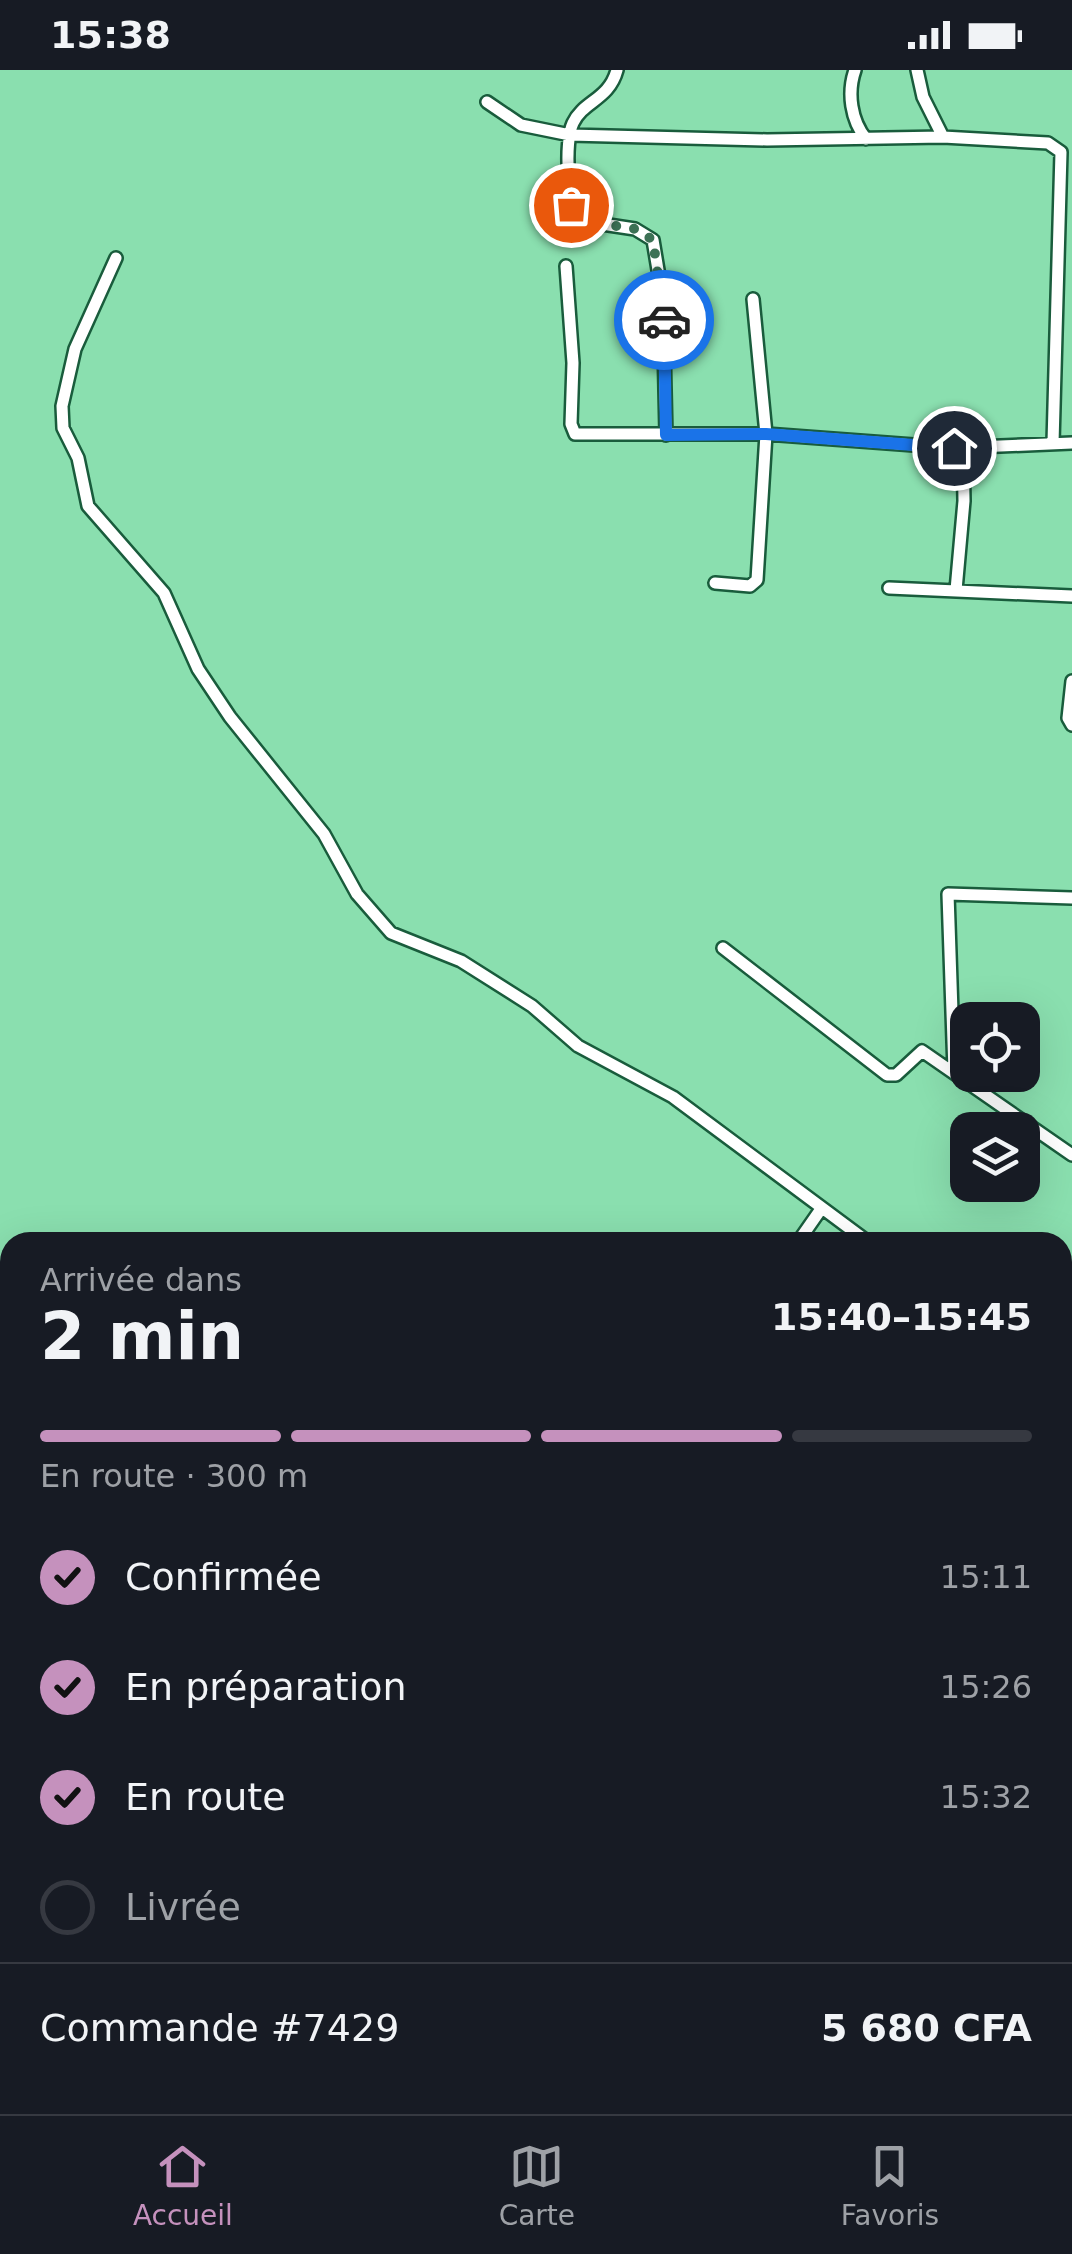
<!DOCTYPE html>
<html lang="fr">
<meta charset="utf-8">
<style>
body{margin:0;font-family:"DejaVu Sans",sans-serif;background:#242831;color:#f1f3f6;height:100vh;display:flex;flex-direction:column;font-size:38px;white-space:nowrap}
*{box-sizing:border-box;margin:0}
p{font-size:32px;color:#9ea1a6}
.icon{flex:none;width:55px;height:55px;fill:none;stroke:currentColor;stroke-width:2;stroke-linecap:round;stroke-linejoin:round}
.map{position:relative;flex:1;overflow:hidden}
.drawer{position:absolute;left:0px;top:1162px;width:1072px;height:882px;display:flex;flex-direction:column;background:#171b24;border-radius:30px 30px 0 0;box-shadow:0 10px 40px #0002}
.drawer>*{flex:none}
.fabs{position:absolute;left:950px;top:932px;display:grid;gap:20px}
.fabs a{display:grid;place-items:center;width:90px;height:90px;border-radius:20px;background:#171b24;box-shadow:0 10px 40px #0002;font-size:50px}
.pin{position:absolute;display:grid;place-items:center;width:85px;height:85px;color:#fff;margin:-42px;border:5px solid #fff;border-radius:50%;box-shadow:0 2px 10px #0007}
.courier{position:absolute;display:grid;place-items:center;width:100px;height:100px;margin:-50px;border:8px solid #1a73e8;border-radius:50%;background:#fff;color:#222;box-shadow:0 2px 12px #0007}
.summary em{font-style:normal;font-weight:700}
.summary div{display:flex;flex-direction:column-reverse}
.summary{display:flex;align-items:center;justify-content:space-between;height:170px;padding:0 40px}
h1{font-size:65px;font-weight:700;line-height:75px}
.bar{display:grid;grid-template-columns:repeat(4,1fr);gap:15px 10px;align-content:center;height:120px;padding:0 40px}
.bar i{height:12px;border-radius:8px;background:#363941}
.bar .active{background:#c591bd}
.bar p{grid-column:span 4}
.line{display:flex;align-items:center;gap:25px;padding:0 40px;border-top:2px solid #363941}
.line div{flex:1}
ol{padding:0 40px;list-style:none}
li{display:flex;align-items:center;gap:30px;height:110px}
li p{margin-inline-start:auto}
li .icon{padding:10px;border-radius:50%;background:#c591bd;color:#111;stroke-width:4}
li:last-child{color:#9ea1a6}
li i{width:55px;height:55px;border:5px solid #363941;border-radius:50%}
.status{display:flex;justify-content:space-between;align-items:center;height:70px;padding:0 50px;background:#171b24;direction:ltr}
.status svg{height:28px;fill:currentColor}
.tab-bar{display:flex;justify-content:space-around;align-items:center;height:140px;border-top:2px solid #363941;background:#171b24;font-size:28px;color:#9ea1a6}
.tab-bar a{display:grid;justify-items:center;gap:5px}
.tab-bar .active{color:#c591bd}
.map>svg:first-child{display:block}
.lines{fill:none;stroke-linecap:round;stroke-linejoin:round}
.minor-casing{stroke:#195c3c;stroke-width:16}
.minor{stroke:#fff;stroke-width:11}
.done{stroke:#3c7155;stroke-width:10;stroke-dasharray:0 18}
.route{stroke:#1a73e8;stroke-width:12}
</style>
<div class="status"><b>15:38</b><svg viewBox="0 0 49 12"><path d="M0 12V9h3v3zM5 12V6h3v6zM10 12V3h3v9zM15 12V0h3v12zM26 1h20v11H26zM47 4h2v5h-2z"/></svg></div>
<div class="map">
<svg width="1072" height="2044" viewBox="0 0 1072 2044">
<rect width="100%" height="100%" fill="#8adfaf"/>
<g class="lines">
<defs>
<path id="minor" d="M 617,0 C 609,30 583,31 573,53 C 564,72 567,136 582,151 L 635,159 L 653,170 L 663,230 L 666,365
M 855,0 C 847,23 851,50 866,69
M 917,0 L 923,27 L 943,67
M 487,32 L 521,55 L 570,65 L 767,70 L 943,67 L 1048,73 L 1061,82 L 1053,373
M 116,188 L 75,279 L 62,336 L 63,358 L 78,388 L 88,436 L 164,523 L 198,599 L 230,647 L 324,764 L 357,824 L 391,863 L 461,891 L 532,936 L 578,976 L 673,1027 L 868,1172
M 566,196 L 573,293 L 571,354 L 575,364 L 766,364 L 954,378 L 1072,373
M 715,513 L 750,516 L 757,510 L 766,364 L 753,229
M 889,518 L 1072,526
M 956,520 L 964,431 L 963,378
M 1072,611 L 1068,648 L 1072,655
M 723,878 L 887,1005 L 896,1005 L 922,981 L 1072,1085
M 954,1001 L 948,824 L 1072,828
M 798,1172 L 821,1139
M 1062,1197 L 1072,1202
M 0,1214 L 10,1231
M 0,1244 L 10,1240
M 1062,1314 L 1072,1321
M 0,1354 L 10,1371
M 0,1656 L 10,1661
M 1062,1672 L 1072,1680
M 1062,1765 L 1072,1772
M 1062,1861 L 1072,1842
M 0,1898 L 3,1897
M 1062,2015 L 1072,2007
M 175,2035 L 177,2044
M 557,2035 L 575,2044
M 921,2035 L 938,2044
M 43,2044 L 43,2035
M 665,2044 L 670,2035
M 759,2044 L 763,2035
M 855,2044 L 860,2035
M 1042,2044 L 1047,2035"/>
</defs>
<use href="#minor" class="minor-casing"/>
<use href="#minor" class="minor"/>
</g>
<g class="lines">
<path class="done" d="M 571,135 L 582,151 L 636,159 L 653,170 L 664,250"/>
<path class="route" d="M 664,250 L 666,365 L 766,364 L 954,378"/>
</g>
</svg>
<div class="fabs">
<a><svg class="icon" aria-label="locate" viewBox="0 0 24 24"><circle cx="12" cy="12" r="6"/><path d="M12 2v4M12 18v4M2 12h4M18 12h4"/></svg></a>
<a><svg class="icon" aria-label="layers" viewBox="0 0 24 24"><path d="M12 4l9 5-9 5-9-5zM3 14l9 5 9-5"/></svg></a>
</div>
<div class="pin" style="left:571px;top:135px;background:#ea580c"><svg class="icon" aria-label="bag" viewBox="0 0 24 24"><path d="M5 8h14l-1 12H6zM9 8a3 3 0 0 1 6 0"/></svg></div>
<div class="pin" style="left:954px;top:378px;background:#1f2937"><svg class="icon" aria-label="home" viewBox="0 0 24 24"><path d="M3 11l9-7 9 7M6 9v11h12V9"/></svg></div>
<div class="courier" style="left:664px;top:250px"><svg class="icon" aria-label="car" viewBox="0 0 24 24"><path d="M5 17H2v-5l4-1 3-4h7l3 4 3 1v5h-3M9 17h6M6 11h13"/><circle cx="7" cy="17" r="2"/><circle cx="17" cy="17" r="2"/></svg></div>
<section class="drawer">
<div class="summary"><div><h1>2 min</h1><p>Arrivée dans</p></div><em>15:40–15:45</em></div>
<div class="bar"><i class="active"></i><i class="active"></i><i class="active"></i><i></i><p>En route · 300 m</p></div>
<ol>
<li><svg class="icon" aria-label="check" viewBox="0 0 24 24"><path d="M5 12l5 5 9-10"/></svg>Confirmée<p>15:11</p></li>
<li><svg class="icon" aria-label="check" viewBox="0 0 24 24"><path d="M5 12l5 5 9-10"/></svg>En préparation<p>15:26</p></li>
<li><svg class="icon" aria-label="check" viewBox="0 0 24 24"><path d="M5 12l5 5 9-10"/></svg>En route<p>15:32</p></li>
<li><i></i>Livrée</li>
</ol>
<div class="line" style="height:130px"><div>Commande #7429</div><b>5 680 CFA</b></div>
</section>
</div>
<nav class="tab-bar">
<a class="active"><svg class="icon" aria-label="home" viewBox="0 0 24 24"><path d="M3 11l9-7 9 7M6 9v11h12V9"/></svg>Accueil</a>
<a><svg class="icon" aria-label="map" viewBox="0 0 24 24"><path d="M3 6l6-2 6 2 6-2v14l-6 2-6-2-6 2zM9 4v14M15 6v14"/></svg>Carte</a>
<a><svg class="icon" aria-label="saved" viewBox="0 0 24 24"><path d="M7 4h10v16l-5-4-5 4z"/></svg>Favoris</a>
</nav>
